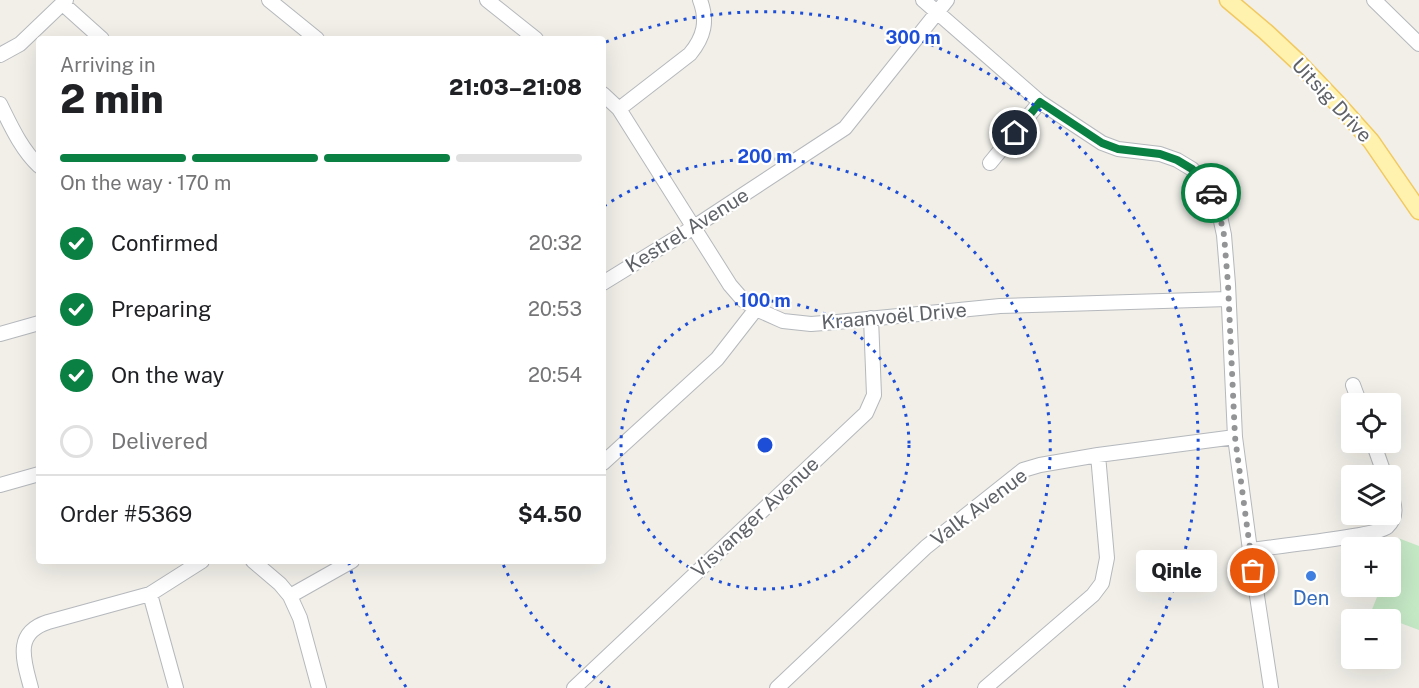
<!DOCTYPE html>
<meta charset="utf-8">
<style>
body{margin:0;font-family:"Public Sans",sans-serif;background:#f2f2f2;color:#202124;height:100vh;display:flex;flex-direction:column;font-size:22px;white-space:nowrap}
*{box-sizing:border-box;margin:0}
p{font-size:20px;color:#757577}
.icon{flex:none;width:33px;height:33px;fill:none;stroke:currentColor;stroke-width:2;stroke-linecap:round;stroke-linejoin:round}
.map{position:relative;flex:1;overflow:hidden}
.side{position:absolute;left:36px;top:36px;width:570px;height:528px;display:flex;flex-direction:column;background:#fff;border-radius:6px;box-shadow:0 6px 24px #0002}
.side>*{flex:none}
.buttons{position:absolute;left:1341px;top:393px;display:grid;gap:12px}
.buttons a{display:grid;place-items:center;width:60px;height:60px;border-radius:6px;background:#fff;box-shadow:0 6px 24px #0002;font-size:30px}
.pin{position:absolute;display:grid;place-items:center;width:51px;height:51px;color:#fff;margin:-26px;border:3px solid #fff;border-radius:50%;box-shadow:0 2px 6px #0007}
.courier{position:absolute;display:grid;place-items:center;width:60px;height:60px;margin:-30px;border:4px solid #0b8043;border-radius:50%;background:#fff;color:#222;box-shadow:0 2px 8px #0007}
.bubble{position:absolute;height:42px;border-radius:6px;background:#fff;box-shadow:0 6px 24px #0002;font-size:20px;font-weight:800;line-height:42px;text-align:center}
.headline em{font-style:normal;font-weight:800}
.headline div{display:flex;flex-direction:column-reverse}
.headline{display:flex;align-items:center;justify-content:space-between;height:102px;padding:0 24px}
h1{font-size:39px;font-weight:800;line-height:45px}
.bar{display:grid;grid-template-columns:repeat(4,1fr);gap:9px 6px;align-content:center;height:72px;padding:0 24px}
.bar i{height:8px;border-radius:4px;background:#e0e0e0}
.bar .active{background:#0b8043}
.bar p{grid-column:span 4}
.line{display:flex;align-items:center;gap:15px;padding:0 24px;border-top:2px solid #e0e0e0}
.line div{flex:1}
ol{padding:0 24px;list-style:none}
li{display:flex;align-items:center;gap:18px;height:66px}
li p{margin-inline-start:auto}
li .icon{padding:6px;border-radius:50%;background:#0b8043;color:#fff;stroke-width:4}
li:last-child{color:#757577}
li i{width:33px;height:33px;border:3px solid #e0e0e0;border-radius:50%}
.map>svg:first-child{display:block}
.green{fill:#c5e8c5}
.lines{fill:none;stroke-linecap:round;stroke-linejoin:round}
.minor-casing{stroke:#b5b8bc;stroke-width:16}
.major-casing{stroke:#f2c960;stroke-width:19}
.minor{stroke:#fff;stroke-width:14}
.major{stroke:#fff2af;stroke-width:16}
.done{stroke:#929495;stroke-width:6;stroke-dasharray:0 10.8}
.route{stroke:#0b8043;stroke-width:8}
.ring{fill:none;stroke:#1d4ed8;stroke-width:3;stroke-dasharray:3 6}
.shop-dot{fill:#3f7fe0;stroke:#fff;stroke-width:2}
.labels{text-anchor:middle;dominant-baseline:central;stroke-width:4.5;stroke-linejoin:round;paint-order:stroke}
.street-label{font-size:20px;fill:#5f6368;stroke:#fff}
.shop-label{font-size:20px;fill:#366cbe;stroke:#fff}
.centre{fill:#1d4ed8;stroke:#fff;stroke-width:3}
.ring-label{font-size:18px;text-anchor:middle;font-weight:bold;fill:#1d4ed8;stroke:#fff;stroke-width:4.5;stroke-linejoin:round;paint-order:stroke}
</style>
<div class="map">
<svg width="1419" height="688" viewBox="0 0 1419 688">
<rect width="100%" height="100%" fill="#f1efe8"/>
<path class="green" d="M 1398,538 L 1419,546 L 1419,630 L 1371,612 L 1381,587 L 1390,586 L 1391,560 Z"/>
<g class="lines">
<defs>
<path id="minor" d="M 269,0 L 317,39
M 487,0 L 536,39
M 923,0 L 1040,102 L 1102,143 L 1118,149 L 1160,154 L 1177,160 L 1192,169 L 1207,187 L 1218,207 L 1224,235 L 1228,284 L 1235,437 L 1250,550 L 1271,688
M 1374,0 L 1419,44
M 63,4 L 102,39
M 0,55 L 20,44 L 66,0
M 603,94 L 619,109 L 730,285 L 743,300 L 756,309 L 783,321 L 811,324 L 837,322 L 1000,306 L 1228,299
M 0,104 C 11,126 21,149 39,166
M 619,109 L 690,54 C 704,37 708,21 700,0
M 990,163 L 1040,102
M 603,283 L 694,227 L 845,128 L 947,0
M 0,334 L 39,323
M 1353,385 L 1360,404
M 1373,442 L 1385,476
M 603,463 L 717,359 L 756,309
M 0,485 L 39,474
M 1250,550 C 1271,547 1377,536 1387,527 C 1398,517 1395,504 1390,493
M 253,561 L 280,584 L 290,596 L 300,618 L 319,688
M 150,594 L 176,688
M 290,596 L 352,561
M 31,688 C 24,661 13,633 48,622 L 150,594 L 202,561
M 574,688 L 866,413 L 874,395 L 871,318
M 777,688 L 926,547 L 1023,470 L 1040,465 L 1098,455 L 1235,437
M 985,688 L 1093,595 L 1102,583 L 1107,558 L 1098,455"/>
<path id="major" d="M 1228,0 L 1266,32 L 1297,61 L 1337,103 L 1371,141 L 1419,211"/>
</defs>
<use href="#minor" class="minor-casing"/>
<use href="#major" class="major-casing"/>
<use href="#minor" class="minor"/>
<use href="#major" class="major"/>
</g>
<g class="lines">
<path class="done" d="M 1211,193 L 1218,207 L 1224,235 L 1228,284 L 1235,437 L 1253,571"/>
<path class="route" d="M 1015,133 L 1040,102 L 1102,143 L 1118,149 L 1160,154 L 1177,160 L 1192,169 L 1208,187 L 1211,193"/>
</g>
<g class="ring">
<circle cx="765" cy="445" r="144"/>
<path d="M610 688A288 288 0 0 1 502 562M604 206A288 288 0 1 1 920 688"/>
<path d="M406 687A433 433 0 0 1 349 564M606 42A433 433 0 0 1 1124 687"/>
</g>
<circle class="shop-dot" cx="1311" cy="576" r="6"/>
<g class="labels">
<g class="street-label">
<text transform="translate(1332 100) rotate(47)">Uitsig Drive</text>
<text transform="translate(687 230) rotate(-32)">Kestrel Avenue</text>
<text transform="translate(894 316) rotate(-5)">Kraanvoël Drive</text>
<text transform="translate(979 507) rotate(-37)">Valk Avenue</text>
<text transform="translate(755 517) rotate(-43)">Visvanger Avenue</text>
</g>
<g class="shop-label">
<text x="1311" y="598">Den</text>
</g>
</g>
<circle cx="765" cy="445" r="9" class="centre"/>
<g class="ring-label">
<text x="913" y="44">300 m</text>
<text x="765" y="163">200 m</text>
<text x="765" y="307">100 m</text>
</g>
</svg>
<div class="buttons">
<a><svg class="icon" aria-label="locate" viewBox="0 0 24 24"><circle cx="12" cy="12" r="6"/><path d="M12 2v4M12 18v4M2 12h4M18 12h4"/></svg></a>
<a><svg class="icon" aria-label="layers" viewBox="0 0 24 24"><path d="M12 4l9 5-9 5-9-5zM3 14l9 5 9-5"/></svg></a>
<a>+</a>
<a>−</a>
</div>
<div class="pin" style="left:1253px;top:571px;background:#ea580c"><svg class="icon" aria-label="bag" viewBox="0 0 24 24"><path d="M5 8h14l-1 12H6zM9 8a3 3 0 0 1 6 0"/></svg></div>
<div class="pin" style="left:1015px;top:133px;background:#1f2937"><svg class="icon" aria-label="home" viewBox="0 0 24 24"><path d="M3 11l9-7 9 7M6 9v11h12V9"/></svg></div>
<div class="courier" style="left:1211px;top:193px"><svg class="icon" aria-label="car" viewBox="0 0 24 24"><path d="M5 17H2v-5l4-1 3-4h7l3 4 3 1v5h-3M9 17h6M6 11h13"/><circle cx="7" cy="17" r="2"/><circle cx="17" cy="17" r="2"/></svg></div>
<div class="bubble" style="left:1136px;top:550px;width:81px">Qinle</div>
<section class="side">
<div class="headline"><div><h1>2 min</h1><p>Arriving in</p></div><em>21:03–21:08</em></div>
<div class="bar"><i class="active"></i><i class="active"></i><i class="active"></i><i></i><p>On the way · 170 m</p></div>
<ol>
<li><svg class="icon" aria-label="check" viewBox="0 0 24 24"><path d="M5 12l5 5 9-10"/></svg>Confirmed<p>20:32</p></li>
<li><svg class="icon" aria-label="check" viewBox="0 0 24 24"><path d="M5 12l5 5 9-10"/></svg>Preparing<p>20:53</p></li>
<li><svg class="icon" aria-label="check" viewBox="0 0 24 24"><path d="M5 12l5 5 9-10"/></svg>On the way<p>20:54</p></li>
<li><i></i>Delivered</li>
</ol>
<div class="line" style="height:78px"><div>Order #5369</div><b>$4.50</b></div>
</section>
</div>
